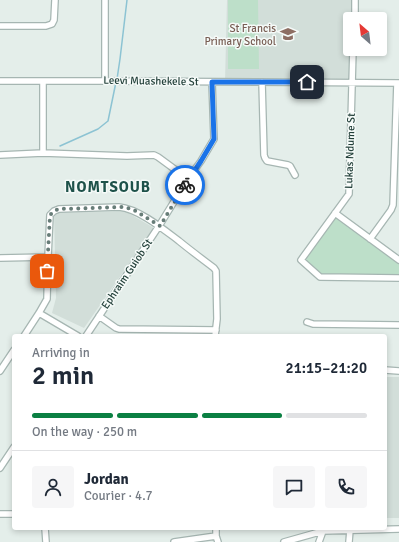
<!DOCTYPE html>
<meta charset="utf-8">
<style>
body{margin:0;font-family:Signika,sans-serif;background:#f6f6f7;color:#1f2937;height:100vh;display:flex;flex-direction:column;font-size:15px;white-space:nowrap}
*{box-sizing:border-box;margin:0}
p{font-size:13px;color:#747a83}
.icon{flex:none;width:22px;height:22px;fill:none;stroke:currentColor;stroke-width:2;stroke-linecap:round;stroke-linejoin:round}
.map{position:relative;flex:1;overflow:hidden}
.sheet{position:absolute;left:12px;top:334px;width:375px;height:196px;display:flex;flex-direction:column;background:#fff;border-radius:4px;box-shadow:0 2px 6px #0003}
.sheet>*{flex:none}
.needle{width:26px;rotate:332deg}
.fabs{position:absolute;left:343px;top:12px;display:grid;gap:8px}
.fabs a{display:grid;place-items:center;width:44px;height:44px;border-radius:4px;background:#fff;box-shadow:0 2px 6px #0003;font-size:20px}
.pin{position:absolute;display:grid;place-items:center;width:34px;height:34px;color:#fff;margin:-17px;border-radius:8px;box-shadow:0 2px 6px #0006}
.courier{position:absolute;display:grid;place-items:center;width:40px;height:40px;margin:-20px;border:3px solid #1a73e8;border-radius:50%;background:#fff;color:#222;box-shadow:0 1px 5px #0007}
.overview em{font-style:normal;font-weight:600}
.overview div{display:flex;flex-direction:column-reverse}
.overview{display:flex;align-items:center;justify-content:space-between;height:68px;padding:0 20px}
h1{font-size:26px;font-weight:600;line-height:30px}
.bar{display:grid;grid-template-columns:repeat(4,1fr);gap:6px 4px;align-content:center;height:48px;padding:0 20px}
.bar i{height:5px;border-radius:3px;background:#e0e1e3}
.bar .active{background:#0b8043}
.bar p{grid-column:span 4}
.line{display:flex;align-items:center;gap:10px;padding:0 20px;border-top:1px solid #e0e1e3}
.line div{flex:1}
.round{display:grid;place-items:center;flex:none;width:42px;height:42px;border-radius:4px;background:#f6f6f7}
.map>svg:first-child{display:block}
.built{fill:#d2ded9}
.green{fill:#bddfc9}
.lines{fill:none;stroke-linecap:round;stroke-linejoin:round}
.stream{stroke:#8cc3d3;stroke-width:1.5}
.minor-casing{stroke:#a6b6b2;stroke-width:8}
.minor{stroke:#fff;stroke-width:5.5}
.done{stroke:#677d78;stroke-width:4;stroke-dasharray:0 7.2}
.route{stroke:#1a73e8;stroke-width:5}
.labels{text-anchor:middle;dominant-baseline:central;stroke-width:3;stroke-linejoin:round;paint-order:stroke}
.education-label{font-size:11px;fill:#785e54;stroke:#f5faf8;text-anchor:end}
.street-label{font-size:11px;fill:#23403a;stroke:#f5faf8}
.district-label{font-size:15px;font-weight:bold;letter-spacing:1px;fill:#1e524a;stroke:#f5faf8}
</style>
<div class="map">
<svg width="399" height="542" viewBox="0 0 399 542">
<rect width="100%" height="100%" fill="#e4eeea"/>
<path class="built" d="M 227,0 L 355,0 L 355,19 L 350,19 L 350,49 L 353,49 L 352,82 L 225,82 Z
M 125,211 L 154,228 L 84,328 L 52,313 L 56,298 L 54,213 Z
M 385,377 L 399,377 L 399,518 L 385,518 Z"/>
<path class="green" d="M 228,0 L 258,0 L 259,69 L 228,69 Z
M 335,213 L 399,260 L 399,278 L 320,277 L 301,261 Z"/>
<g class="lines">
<path class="stream" d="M 117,79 L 120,59 L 127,0
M 60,146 L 98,129 L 108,121 L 116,82"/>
<defs>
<path id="minor" d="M 105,0 L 105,81
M 355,19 L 355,0
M 0,26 L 46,26 L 52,24 L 54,20 L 55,0
M 353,49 L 349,194 L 301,260 L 320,277 L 399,278
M 0,81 L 105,81 L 399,83
M 262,82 L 264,155 L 265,158 L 267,161 L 288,165 L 290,166 L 295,175
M 43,153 L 43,82
M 0,155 L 43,153 L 127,156 L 154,155 L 158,157 L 188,179
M 335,213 L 399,260
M 370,239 L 391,210 L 393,205 L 397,83
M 0,258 L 48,257
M 39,313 L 78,336
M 99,316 L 116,328 L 119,329 L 216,330
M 307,322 L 313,324 L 399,325
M 24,336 L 39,313 L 47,299 L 48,257 L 50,215 L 54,211 L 59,209 L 119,207 C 139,209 163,229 179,241 C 190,250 202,259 214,268 L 216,271 L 217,319 L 215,336
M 86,336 L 159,226 L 188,179 L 201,161 L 214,139 L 212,82
M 385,370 L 399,371
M 0,371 L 14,350
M 0,468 L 14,447
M 0,514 L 14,514
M 45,528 L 46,542
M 216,528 L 216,536 L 218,542
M 174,542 L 216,536
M 284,542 L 323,531 L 399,529
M 319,542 L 323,531 L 323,529
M 349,542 L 350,530"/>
</defs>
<use href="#minor" class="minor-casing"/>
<use href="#minor" class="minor"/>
</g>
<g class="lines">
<path class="done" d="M 47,271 L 50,215 L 54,211 L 59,209 L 125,207 L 134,210 L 160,226 L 185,185"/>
<path class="route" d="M 185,185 L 201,161 L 214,139 L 212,82 L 307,82"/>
</g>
<defs>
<symbol id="school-bare" viewBox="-9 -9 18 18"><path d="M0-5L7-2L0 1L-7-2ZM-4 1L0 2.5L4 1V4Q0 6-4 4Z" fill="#8d6e63" stroke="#f5faf8" stroke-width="2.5" paint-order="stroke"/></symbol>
</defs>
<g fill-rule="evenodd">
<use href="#school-bare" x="277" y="23" width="22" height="22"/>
</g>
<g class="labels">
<g class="education-label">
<text x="276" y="28">St Francis<tspan x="276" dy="13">Primary School</tspan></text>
</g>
<g class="street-label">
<text transform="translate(151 81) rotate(1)">Leevi Muashekele St</text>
<text transform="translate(350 151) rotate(-88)">Lukas Ndume St</text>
<text transform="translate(127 274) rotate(-56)">Ephraim Guiob St</text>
</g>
<g class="district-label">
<text x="108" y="187">NOMTSOUB</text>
</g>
</g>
</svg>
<div class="fabs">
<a><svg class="needle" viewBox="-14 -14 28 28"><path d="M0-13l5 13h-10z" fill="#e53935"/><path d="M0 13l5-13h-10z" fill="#747a83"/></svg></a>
</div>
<div class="pin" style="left:47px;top:271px;background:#ea580c"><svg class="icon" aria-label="bag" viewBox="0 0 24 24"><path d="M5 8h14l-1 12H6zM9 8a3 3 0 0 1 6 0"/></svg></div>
<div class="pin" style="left:307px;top:82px;background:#1f2937"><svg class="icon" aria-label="home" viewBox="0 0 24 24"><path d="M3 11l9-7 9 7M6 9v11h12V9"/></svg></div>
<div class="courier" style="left:185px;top:185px"><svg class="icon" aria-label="bike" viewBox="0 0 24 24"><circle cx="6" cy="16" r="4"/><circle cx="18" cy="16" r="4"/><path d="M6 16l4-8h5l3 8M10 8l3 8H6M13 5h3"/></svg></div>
<section class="sheet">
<div class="overview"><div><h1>2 min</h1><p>Arriving in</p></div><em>21:15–21:20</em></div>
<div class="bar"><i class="active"></i><i class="active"></i><i class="active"></i><i></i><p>On the way · 250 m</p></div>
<div class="line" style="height:72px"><a class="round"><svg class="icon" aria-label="person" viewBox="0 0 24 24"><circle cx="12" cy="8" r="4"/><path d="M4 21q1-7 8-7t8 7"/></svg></a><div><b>Jordan</b><p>Courier · 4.7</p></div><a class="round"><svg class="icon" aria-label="chat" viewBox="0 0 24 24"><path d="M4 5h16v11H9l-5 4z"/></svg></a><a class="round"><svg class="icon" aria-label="phone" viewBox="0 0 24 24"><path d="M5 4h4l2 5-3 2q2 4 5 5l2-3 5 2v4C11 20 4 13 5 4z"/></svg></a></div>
</section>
</div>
